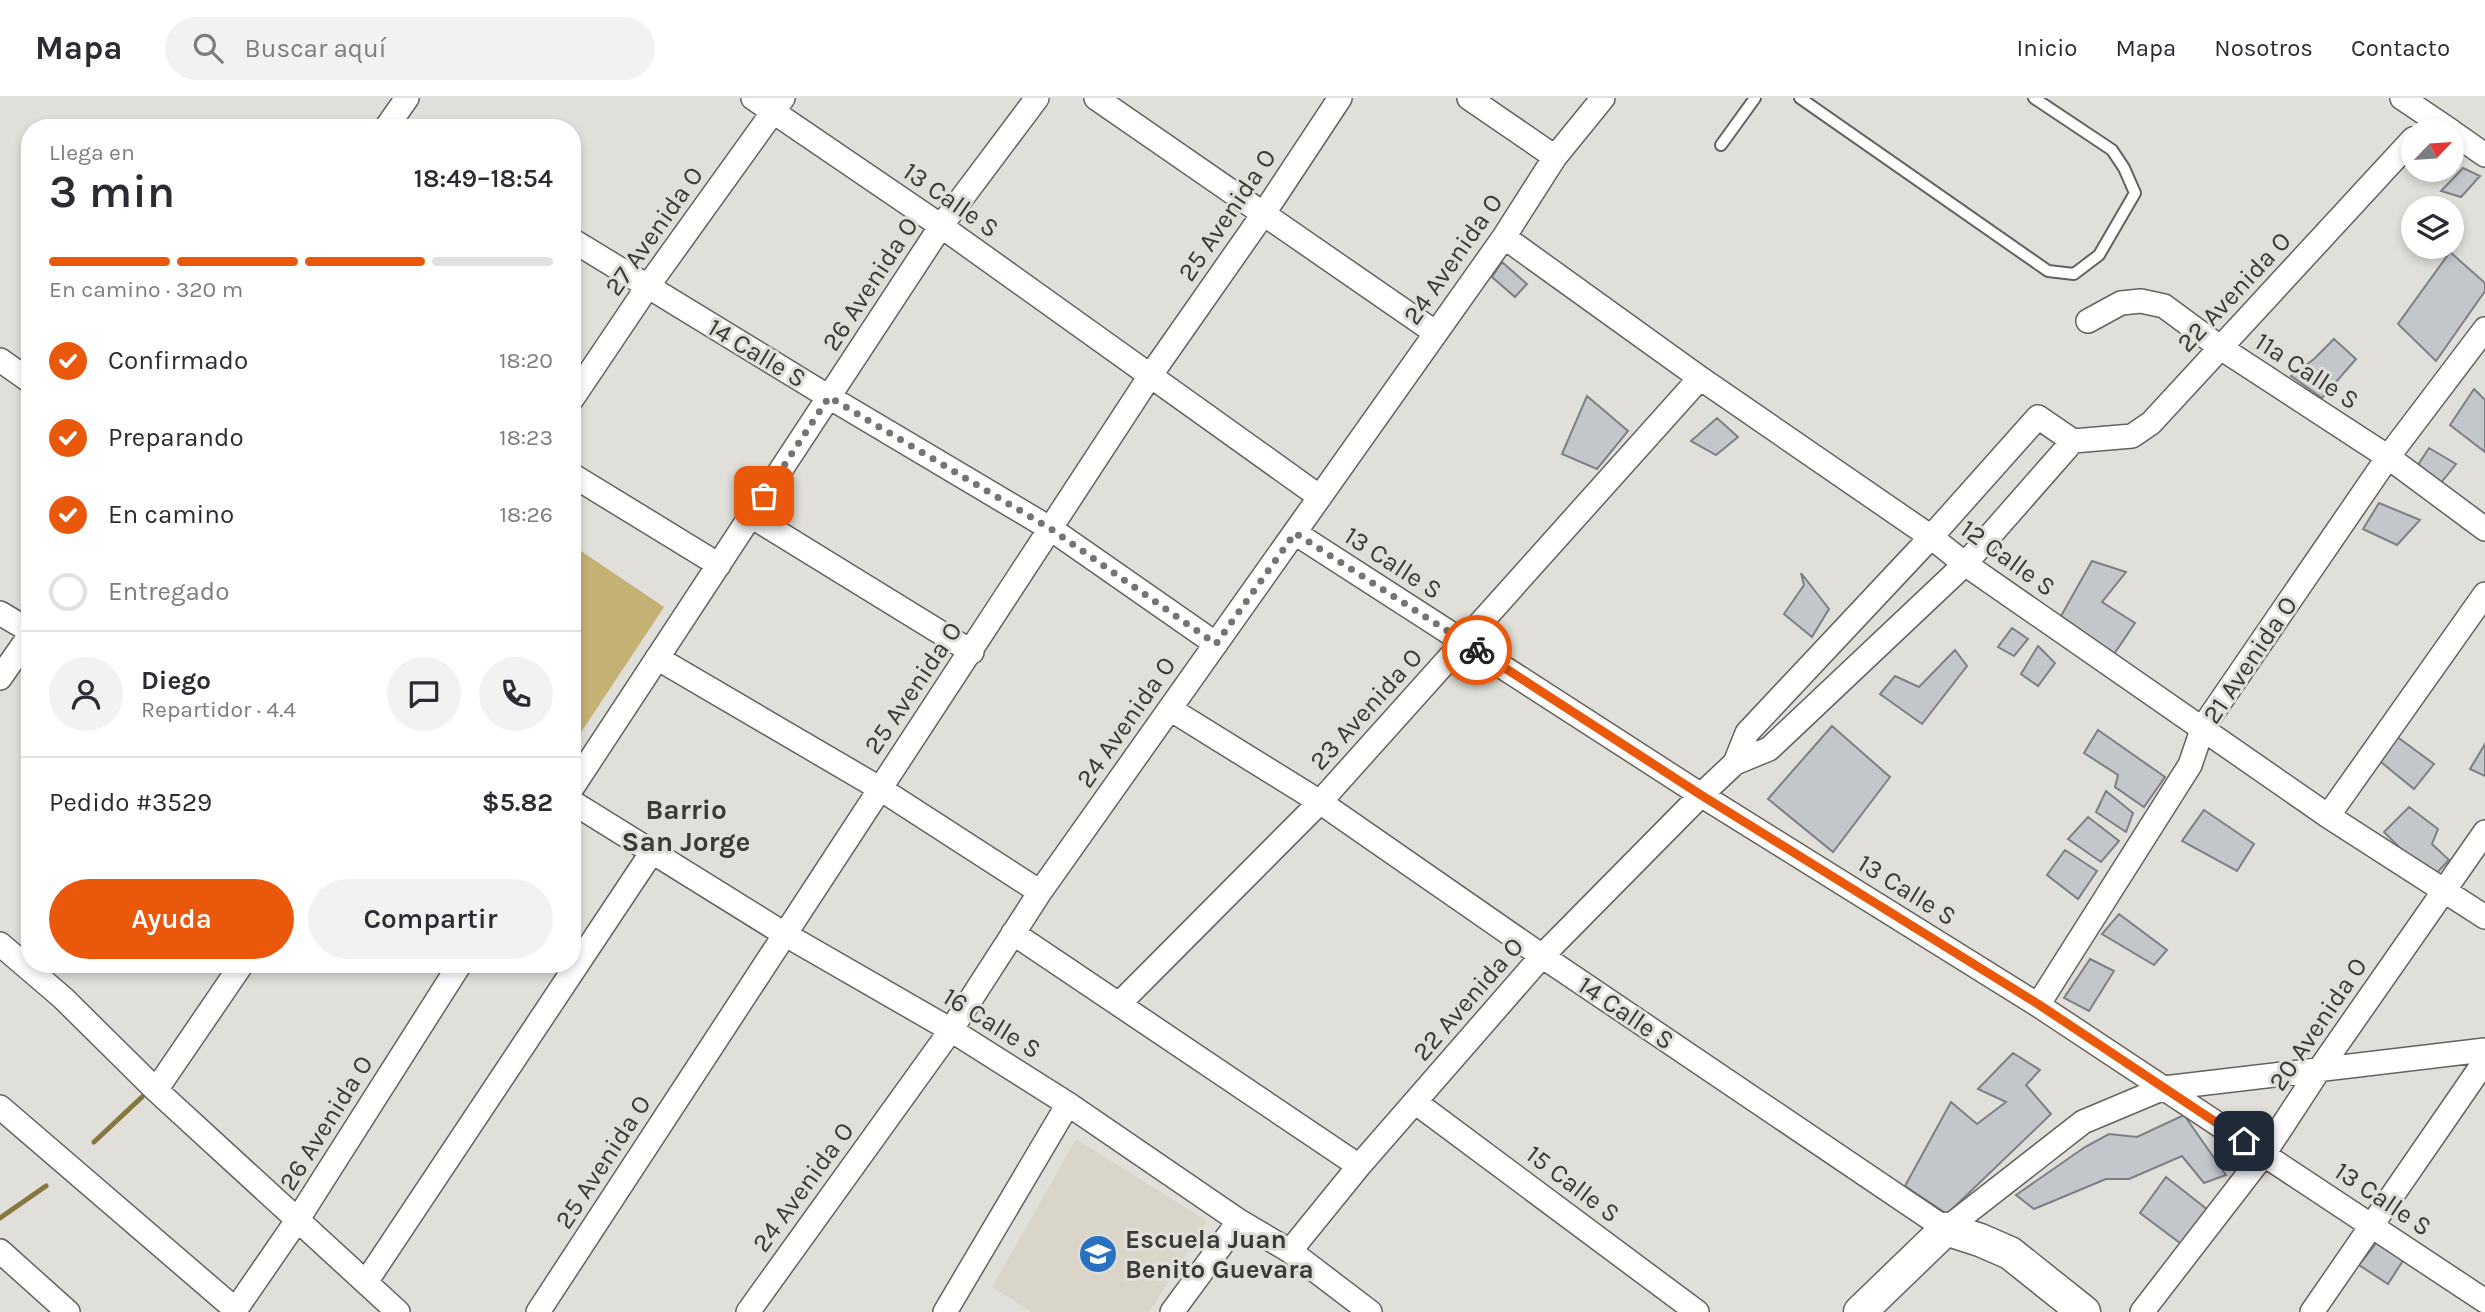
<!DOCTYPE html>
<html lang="es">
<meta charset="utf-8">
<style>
body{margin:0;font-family:Karla,sans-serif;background:#f2f2f3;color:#2b2b33;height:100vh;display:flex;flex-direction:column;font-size:26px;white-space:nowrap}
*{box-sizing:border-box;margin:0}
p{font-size:23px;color:#7c7c81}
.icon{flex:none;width:38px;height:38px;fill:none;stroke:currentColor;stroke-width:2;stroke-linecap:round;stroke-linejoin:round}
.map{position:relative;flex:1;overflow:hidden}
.details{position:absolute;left:21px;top:21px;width:560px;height:854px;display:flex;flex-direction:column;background:#fff;border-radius:28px;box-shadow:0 4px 10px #0003}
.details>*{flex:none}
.needle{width:46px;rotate:65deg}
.controls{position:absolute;left:2401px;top:21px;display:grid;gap:14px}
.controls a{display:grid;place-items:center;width:63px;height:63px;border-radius:50%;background:#fff;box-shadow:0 4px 10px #0003;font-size:35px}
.pin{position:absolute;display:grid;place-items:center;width:60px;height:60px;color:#fff;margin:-30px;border-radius:14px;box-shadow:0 4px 10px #0006}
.courier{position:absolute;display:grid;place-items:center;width:70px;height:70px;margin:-35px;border:5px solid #ea580c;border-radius:50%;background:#fff;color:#222;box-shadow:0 2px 9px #0007}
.overview em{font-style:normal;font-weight:600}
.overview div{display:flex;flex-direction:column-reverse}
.overview{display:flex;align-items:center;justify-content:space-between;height:119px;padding:0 28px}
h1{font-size:46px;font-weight:600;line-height:52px}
.bar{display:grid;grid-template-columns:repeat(4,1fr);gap:10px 7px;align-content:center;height:84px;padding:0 28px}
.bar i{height:9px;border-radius:5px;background:#e1e1e2}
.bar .current{background:#ea580c}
.bar p{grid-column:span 4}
.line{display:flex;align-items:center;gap:18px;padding:0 28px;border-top:2px solid #e1e1e2}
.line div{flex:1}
.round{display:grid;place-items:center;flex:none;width:74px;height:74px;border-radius:37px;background:#f2f2f3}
ol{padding:0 28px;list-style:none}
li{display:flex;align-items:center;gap:21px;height:77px}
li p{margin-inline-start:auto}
li .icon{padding:7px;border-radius:50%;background:#ea580c;color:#fff;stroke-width:4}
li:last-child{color:#7c7c81}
li i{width:38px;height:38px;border:4px solid #e1e1e2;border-radius:50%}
.action{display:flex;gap:14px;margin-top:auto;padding:14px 28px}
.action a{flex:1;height:80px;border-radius:42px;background:#ea580c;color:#fff;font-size:28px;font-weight:600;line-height:80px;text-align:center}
.action a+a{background:#f2f2f3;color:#2b2b33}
header{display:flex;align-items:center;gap:42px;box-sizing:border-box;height:98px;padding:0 35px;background:#fff;border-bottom:2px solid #e1e1e2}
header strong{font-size:33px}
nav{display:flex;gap:38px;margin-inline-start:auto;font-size:24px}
.search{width:490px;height:63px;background:#f2f2f3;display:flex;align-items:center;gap:18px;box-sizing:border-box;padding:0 24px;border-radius:38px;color:#7c7c81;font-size:26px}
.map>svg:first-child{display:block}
.built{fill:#d9d5c8}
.green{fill:#c4b174}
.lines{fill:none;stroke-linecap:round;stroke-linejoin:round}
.stream{stroke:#87763e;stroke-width:5}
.building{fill:#c3c7cc;stroke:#7c8084;stroke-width:2}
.lane-casing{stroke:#63625d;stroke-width:14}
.street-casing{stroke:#63625d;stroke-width:26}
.secondary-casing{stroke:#63625d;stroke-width:35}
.lane{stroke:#fff;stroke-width:10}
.street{stroke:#fff;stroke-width:23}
.secondary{stroke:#fff;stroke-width:32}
.done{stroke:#757470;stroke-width:7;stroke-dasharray:0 12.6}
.route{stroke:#ea580c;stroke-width:9}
.labels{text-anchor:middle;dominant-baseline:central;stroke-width:6;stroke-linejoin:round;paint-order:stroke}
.street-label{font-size:26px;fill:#3b3a38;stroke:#e0dfd9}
.poi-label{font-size:26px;font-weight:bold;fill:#3b3a38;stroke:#e0dfd9;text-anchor:start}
.neighbourhood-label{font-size:28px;font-weight:bold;fill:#3b3a38;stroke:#e0dfd9}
</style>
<header>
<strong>Mapa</strong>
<div class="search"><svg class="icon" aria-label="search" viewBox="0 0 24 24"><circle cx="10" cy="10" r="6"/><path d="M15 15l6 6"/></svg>Buscar aquí</div>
<nav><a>Inicio</a><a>Mapa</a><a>Nosotros</a><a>Contacto</a></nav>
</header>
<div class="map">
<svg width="2485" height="1214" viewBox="0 0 2485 1214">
<rect width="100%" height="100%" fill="#e0dfd9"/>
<path class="built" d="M 1076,1041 L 1207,1123 L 1149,1214 L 1033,1214 L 992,1189 Z"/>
<path class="green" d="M 572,447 L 664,509 L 572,648 Z"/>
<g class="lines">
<path class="stream" d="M 94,1044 L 142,999
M 0,1120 L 46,1088"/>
</g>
<path class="building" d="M 2463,70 L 2480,78 L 2461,99 L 2441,93 Z
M 2450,154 L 2485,185 L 2485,193 L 2436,263 L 2398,226 Z
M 1502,164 L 1527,186 L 1515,199 L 1492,179 Z
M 2334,241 L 2356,261 L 2322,300 L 2291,278 L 2314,261 Z
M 2474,291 L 2485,302 L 2485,354 L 2450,327 Z
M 1587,298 L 1628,333 L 1597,371 L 1562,356 Z
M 1717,320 L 1738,339 L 1716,357 L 1691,343 Z
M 2429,350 L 2456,366 L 2440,386 L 2416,370 Z
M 2379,405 L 2420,422 L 2397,447 L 2363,431 Z
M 2092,463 L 2126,474 L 2102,504 L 2135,525 L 2114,556 L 2061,518 Z
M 1801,475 L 1829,511 L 1812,539 L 1784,516 L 1804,487 Z
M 2012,530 L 2028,541 L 2014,558 L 1998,549 Z
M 2038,548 L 2055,565 L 2038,588 L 2021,576 Z
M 1955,552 L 1967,568 L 1922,626 L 1880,596 L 1895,578 L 1919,589 Z
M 1832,628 L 1890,679 L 1833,754 L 1768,701 Z
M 2098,632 L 2165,679 L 2144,709 L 2115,689 L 2118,677 L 2084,655 Z
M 2396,638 L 2434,666 L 2414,691 L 2376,660 Z
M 2485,646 L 2485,678 L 2470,671 Z
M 2106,693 L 2133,715 L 2126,734 L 2096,714 Z
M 2409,709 L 2438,731 L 2432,746 L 2449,762 L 2431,781 L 2384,734 Z
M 2204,712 L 2254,746 L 2237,773 L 2182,743 Z
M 2088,719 L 2119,743 L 2101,764 L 2068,741 Z
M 2065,752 L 2097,773 L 2078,801 L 2047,777 Z
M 2119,816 L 2167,852 L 2154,867 L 2102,836 Z
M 2090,861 L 2114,873 L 2089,913 L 2064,900 Z
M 2013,955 L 2040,972 L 2026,987 L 2051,1016 L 1947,1116 L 1905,1088 L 1951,1004 L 1977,1026 L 2006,1004 L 1978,991 Z
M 2184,1017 L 2226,1077 L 2204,1085 L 2182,1058 L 2129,1081 L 2106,1081 L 2034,1111 L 2016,1097 L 2085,1049 L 2109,1036 L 2137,1039 Z
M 2166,1079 L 2208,1112 L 2184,1148 L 2140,1115 Z
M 2378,1143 L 2404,1161 L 2388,1186 L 2359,1167 Z"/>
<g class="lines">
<defs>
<path id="lane" d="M 1800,0 L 2048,173 L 2074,176 L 2099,157 L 2135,95 L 2124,70 L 2112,52 L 2034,0
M 1721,47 L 1755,0"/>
<path id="street" d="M 753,0 L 941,128 L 1320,399
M 1096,0 L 1436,235
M 1469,0 L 1555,59
M 2402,0 L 2451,33
M 386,30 L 407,0
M 2452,34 L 2485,57
M 1504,139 L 1700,280 L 1931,439 L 1965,466 L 2328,718 L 2485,819
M 572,142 L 829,299 L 1051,431 L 1216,546
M 2088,223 L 2121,205 L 2141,203 L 2164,208 L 2221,250 L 2388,359 L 2485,431
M 0,262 L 30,283
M 572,301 L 648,188 L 783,0
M 572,377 L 719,467
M 751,418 L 972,554
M 1295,435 L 1701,697 L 2038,907 L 2485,1203
M 0,515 L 30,533
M 657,560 L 879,690 L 1040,794
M 0,580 L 30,537
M 1170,611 L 1320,704 L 1542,858 L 1946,1131 L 2083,1024 L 2164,990 L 2485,952
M 1735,665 L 1769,651 L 1965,466 L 2073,343
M 572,690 L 941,128 L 1037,0
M 572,704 L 786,837 L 951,932 L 1068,1006 L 1239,1123 L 1290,1153 L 1370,1214
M 2328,718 L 2485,496
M 1013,835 L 1359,1068
M 0,846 L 63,900 L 156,992 L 398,1214
M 1119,906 L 1320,704 L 1700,280
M 2038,907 L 2190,667 L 2203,629 L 2388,359 L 2485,231
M 156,992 L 242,866
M 1415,1004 L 1697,1214
M 0,1009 L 236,1212
M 0,1153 L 68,1214
M 1290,1153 L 1359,1068 L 1542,858 L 1701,697 L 1735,665 L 1747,635 L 1931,439 L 2038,319 L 2073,343 L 2132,338 L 2151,325 L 2413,41
M 366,1184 L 652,754
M 234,1214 L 298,1121 L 460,866
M 538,1214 L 1150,278 L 1264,115 L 1340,0
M 748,1214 L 951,932 L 1040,794 L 1504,139 L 1555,59 L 1603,0
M 945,1214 L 1068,1006
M 1172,1214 L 1239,1123
M 2142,1214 L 2264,1056 L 2319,972 L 2485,734
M 2312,1214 L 2485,963"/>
<path id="secondary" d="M 1860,1214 L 1946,1131 L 1980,1142 L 2010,1155 L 2084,1214"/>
</defs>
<use href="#lane" class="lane-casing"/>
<use href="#street" class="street-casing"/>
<use href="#secondary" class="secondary-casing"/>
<use href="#lane" class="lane"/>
<use href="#street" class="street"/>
<use href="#secondary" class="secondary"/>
</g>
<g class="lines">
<path class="done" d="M 764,398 L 829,299 L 1051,431 L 1216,546 L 1295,435 L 1477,552"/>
<path class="route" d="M 1477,552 L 1701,697 L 2038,906 L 2244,1043"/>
</g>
<defs>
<symbol id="school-disc" viewBox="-11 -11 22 22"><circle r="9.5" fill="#2971c1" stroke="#e0dfd9"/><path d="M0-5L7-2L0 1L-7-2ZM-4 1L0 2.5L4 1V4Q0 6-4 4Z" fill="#fff"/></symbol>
</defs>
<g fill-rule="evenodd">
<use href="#school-disc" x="1076" y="1134" width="44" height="44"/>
</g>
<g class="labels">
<g class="street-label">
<text transform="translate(951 102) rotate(35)">13 Calle S</text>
<text transform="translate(1227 117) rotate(-56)">25 Avenida O</text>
<text transform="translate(654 133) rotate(-55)">27 Avenida O</text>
<text transform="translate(1453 161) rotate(-55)">24 Avenida O</text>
<text transform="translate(870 186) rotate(-57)">26 Avenida O</text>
<text transform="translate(2234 194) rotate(-47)">22 Avenida O</text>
<text transform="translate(757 255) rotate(31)">14 Calle S</text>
<text transform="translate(2307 273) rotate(33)">11a Calle S</text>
<text transform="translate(2008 460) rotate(36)">12 Calle S</text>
<text transform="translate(1393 465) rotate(33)">13 Calle S</text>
<text transform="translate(2250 562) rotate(-56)">21 Avenida O</text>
<text transform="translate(913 590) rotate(-56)">25 Avenida O</text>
<text transform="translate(1366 611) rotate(-48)">23 Avenida O</text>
<text transform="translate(1126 624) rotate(-55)">24 Avenida O</text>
<text transform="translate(1907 792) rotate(32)">13 Calle S</text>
<text transform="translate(1468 901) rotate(-49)">22 Avenida O</text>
<text transform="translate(1626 915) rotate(34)">14 Calle S</text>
<text transform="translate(992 925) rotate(32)">16 Calle S</text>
<text transform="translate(2318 926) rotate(-56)">20 Avenida O</text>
<text transform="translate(326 1025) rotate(-58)">26 Avenida O</text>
<text transform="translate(603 1064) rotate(-57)">25 Avenida O</text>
<text transform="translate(1573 1086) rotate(37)">15 Calle S</text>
<text transform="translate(803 1089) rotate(-54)">24 Avenida O</text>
<text transform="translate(2383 1101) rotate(34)">13 Calle S</text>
</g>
<g class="poi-label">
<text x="1125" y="1141">Escuela Juan<tspan x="1125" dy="30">Benito Guevara</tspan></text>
</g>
<g class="neighbourhood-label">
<text x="686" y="711">Barrio<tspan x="686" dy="32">San Jorge</tspan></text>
</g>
</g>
</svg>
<div class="controls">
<a><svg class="needle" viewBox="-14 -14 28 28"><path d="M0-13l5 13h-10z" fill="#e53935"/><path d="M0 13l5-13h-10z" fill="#7c7c81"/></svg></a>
<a><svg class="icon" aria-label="layers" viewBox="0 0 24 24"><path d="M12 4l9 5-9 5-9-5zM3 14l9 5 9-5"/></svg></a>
</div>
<div class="pin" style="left:764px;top:398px;background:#ea580c"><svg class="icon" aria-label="bag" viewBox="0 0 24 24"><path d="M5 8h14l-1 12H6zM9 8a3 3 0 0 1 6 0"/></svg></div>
<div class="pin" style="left:2244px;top:1043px;background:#1f2937"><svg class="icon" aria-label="home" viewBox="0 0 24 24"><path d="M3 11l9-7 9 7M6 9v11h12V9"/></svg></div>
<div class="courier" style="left:1477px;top:552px"><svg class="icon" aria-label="bike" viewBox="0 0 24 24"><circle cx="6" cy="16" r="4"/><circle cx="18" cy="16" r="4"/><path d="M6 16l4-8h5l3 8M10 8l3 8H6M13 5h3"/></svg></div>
<section class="details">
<div class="overview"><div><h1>3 min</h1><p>Llega en</p></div><em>18:49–18:54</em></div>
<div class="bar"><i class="current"></i><i class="current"></i><i class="current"></i><i></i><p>En camino · 320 m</p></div>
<ol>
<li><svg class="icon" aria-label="check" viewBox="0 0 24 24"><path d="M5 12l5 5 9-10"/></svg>Confirmado<p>18:20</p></li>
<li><svg class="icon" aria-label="check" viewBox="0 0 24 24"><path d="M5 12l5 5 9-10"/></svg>Preparando<p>18:23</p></li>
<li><svg class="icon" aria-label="check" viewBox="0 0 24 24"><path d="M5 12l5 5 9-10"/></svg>En camino<p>18:26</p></li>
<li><i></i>Entregado</li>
</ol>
<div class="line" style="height:126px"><a class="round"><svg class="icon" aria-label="person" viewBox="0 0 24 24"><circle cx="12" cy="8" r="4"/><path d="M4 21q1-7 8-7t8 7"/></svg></a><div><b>Diego</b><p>Repartidor · 4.4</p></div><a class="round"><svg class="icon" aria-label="chat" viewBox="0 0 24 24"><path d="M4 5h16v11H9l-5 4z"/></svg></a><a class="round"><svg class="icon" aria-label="phone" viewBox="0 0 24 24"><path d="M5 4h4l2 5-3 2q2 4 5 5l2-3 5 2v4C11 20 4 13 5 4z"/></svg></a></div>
<div class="line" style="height:91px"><div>Pedido #3529</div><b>$5.82</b></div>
<div class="action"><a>Ayuda</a><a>Compartir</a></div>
</section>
</div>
